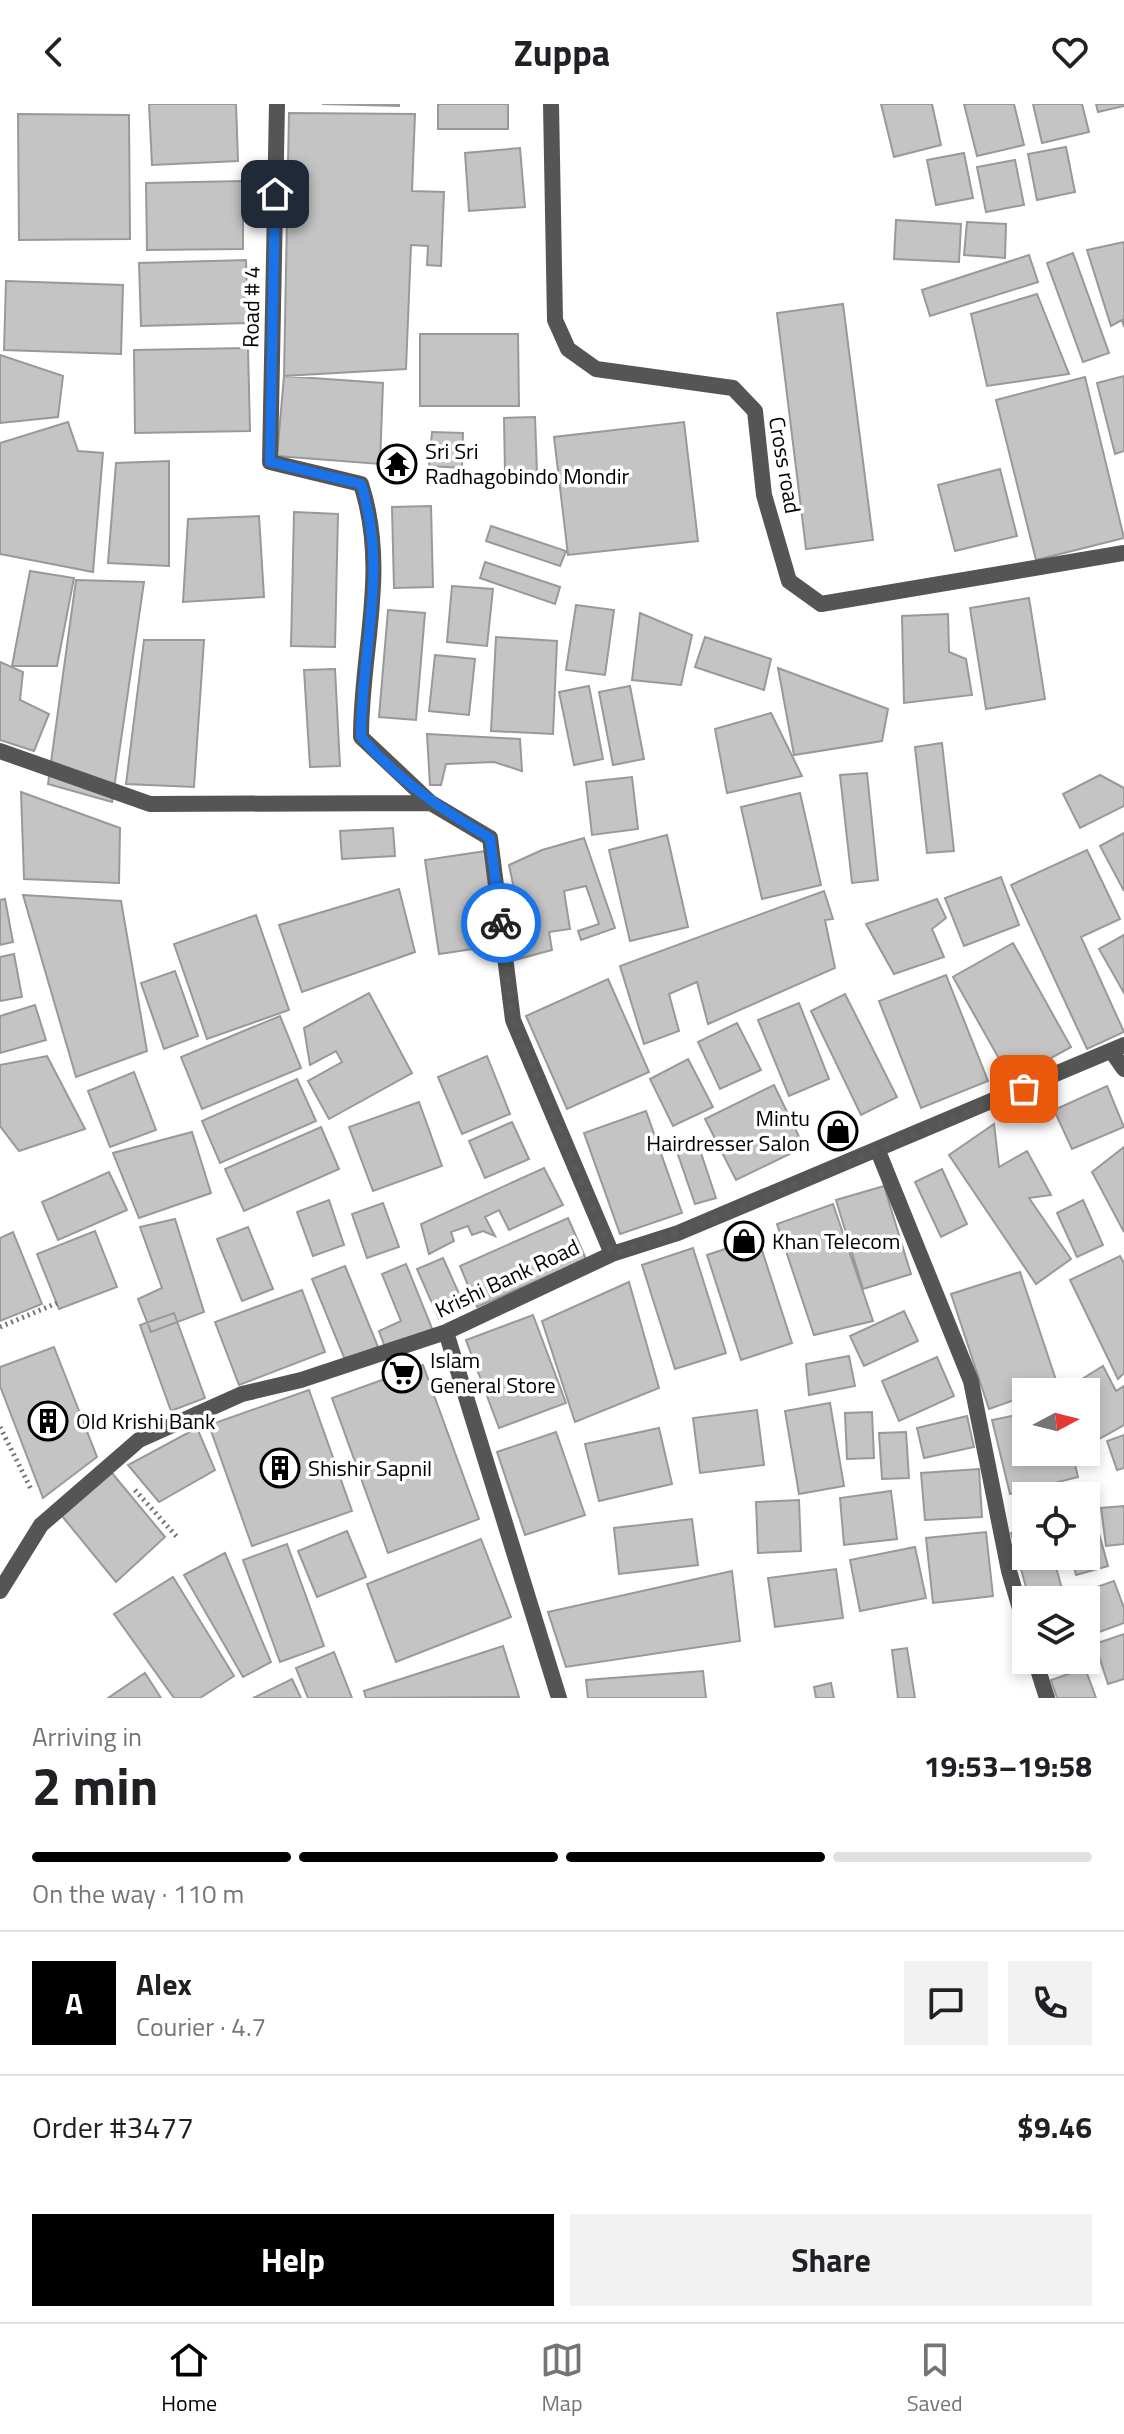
<!DOCTYPE html>
<meta charset="utf-8">
<style>
body{margin:0;font-family:"Titillium Web",sans-serif;background:#f2f2f2;color:#202124;height:100vh;display:flex;flex-direction:column;font-size:30px;white-space:nowrap}
*{box-sizing:border-box;margin:0}
p{font-size:26px;color:#757577}
.icon{flex:none;width:44px;height:44px;fill:none;stroke:currentColor;stroke-width:2;stroke-linecap:round;stroke-linejoin:round}
.map{position:relative;height:1594px;overflow:hidden}
.sheet{display:flex;flex-direction:column;background:#fff;flex:1}
.sheet>*{flex:none}
.needle{width:52px;rotate:83deg}
.controls{position:absolute;left:1012px;top:1274px;display:grid;gap:16px}
.controls a{display:grid;place-items:center;width:88px;height:88px;border-radius:0px;background:#fff;box-shadow:0 4px 12px #0003;font-size:40px}
.pin{position:absolute;display:grid;place-items:center;width:68px;height:68px;color:#fff;margin:-34px;border-radius:16px;box-shadow:0 4px 12px #0006}
.courier{position:absolute;display:grid;place-items:center;width:80px;height:80px;margin:-40px;border:6px solid #1a73e8;border-radius:50%;background:#fff;color:#222;box-shadow:0 2px 10px #0007}
.headline em{font-style:normal;font-weight:700}
.headline div{display:flex;flex-direction:column-reverse}
.headline{display:flex;align-items:center;justify-content:space-between;height:136px;padding:0 32px}
h1{font-size:52px;font-weight:700;line-height:60px}
.bar{display:grid;grid-template-columns:repeat(4,1fr);gap:12px 8px;align-content:center;height:96px;padding:0 32px}
.bar i{height:10px;border-radius:6px;background:#e0e0e0}
.bar .selected{background:#000}
.bar p{grid-column:span 4}
.line{display:flex;align-items:center;gap:20px;padding:0 32px;border-top:2px solid #e0e0e0}
.line div{flex:1}
.round{display:grid;place-items:center;flex:none;width:84px;height:84px;border-radius:0px;background:#f2f2f2}
.primary-button{display:flex;gap:16px;margin-top:auto;padding:16px 32px}
.primary-button a{flex:1;height:92px;border-radius:0px;background:#000;color:#fff;font-size:32px;font-weight:700;line-height:92px;text-align:center}
.primary-button a+a{background:#f2f2f2;color:#202124}
header{display:flex;justify-content:space-between;align-items:center;height:104px;padding:0 32px;background:#fff;font-size:36px;font-weight:700}
.tab-bar{display:flex;justify-content:space-around;align-items:center;height:112px;border-top:2px solid #e0e0e0;background:#fff;font-size:22px;color:#757577}
.tab-bar a{display:grid;justify-items:center;gap:4px}
.tab-bar .selected{color:#000}
.map>svg:first-child{display:block}
.building{fill:#c4c4c4;stroke:#999;stroke-width:2}
.lines{fill:none;stroke-linecap:round;stroke-linejoin:round}
.path{stroke:#777;stroke-width:5;stroke-dasharray:2 4;stroke-linecap:butt}
.minor{stroke:#555;stroke-width:16}
.done{stroke:#595959;stroke-width:8;stroke-dasharray:0 14.4}
.route{stroke:#1a73e8;stroke-width:10}
.labels{text-anchor:middle;dominant-baseline:central;stroke-width:7;stroke-linejoin:round;paint-order:stroke}
.street-label{font-size:22px;fill:#000;stroke:#fff}
.poi-label{font-size:22px;fill:#000;stroke:#fff;text-anchor:start}
</style>
<header><svg class="icon" aria-label="back" viewBox="0 0 24 24"><path d="M15 5l-7 7 7 7"/></svg>Zuppa<svg class="icon" aria-label="heart" viewBox="0 0 24 24"><path d="M12 20l-8-8c-3-5 5-10 8-4 3-6 11-1 8 4z"/></svg></header>
<div class="map">
<svg width="1124" height="1594" viewBox="0 0 1124 1594">
<rect width="100%" height="100%" fill="#fff"/>
<path class="building" d="M 149,0 L 236,0 L 238,57 L 152,61 Z
M 322,0 L 399,0 L 399,2 Z
M 438,0 L 508,0 L 508,25 L 438,25 Z
M 881,0 L 932,0 L 941,41 L 894,53 Z
M 964,0 L 1014,0 L 1024,41 L 977,52 Z
M 1033,0 L 1082,0 L 1089,28 L 1042,39 Z
M 1096,0 L 1124,0 L 1124,2 L 1098,8 Z
M 289,9 L 415,10 L 412,87 L 444,88 L 441,162 L 427,161 L 428,142 L 411,141 L 406,265 L 284,272 Z
M 18,10 L 129,11 L 130,135 L 19,136 Z
M 1066,43 L 1075,88 L 1037,96 L 1028,50 Z
M 520,44 L 525,103 L 469,107 L 465,49 Z
M 964,49 L 973,94 L 936,101 L 927,56 Z
M 1015,56 L 1024,101 L 986,108 L 977,63 Z
M 243,77 L 243,145 L 147,146 L 146,79 Z
M 896,116 L 961,120 L 959,158 L 894,155 Z
M 967,118 L 1006,120 L 1005,154 L 964,151 Z
M 1124,138 L 1124,223 L 1122,216 L 1111,222 L 1087,146 Z
M 1073,149 L 1109,249 L 1083,258 L 1047,159 Z
M 1029,151 L 1038,178 L 930,212 L 922,186 Z
M 246,156 L 248,219 L 141,222 L 139,159 Z
M 6,177 L 123,181 L 121,250 L 4,246 Z
M 1037,190 L 1069,270 L 987,282 L 971,210 Z
M 843,200 L 873,436 L 806,445 L 777,209 Z
M 420,230 L 518,230 L 519,302 L 420,302 Z
M 248,244 L 250,327 L 135,329 L 134,246 Z
M 0,251 L 63,272 L 58,313 L 0,319 Z
M 284,272 L 383,279 L 380,360 L 277,352 Z
M 1124,272 L 1124,347 L 1115,350 L 1097,279 Z
M 1085,273 L 1124,434 L 1036,456 L 996,296 Z
M 535,313 L 537,368 L 505,368 L 504,314 Z
M 68,318 L 78,347 L 103,349 L 93,468 L 0,450 L 0,339 Z
M 684,318 L 698,437 L 568,451 L 554,333 Z
M 432,328 L 463,329 L 462,364 L 429,362 Z
M 169,357 L 169,462 L 108,459 L 116,359 Z
M 1000,365 L 1017,432 L 955,447 L 938,381 Z
M 431,402 L 433,483 L 394,484 L 392,403 Z
M 294,408 L 338,410 L 335,543 L 291,542 Z
M 259,412 L 264,493 L 183,498 L 188,415 Z
M 491,422 L 566,447 L 560,462 L 486,437 Z
M 485,458 L 560,483 L 555,500 L 480,474 Z
M 30,467 L 74,474 L 57,562 L 12,562 Z
M 76,476 L 144,478 L 112,698 L 48,680 Z
M 452,482 L 493,485 L 487,542 L 447,538 Z
M 1029,494 L 1045,595 L 986,605 L 970,504 Z
M 576,501 L 614,506 L 605,571 L 566,566 Z
M 388,506 L 425,509 L 416,616 L 379,613 Z
M 640,509 L 692,531 L 681,581 L 632,576 Z
M 948,510 L 949,548 L 966,555 L 972,591 L 904,599 L 902,512 Z
M 496,533 L 557,537 L 553,630 L 491,627 Z
M 705,533 L 771,555 L 764,586 L 695,563 Z
M 144,536 L 204,536 L 194,683 L 126,680 Z
M 435,551 L 475,555 L 469,611 L 429,607 Z
M 0,558 L 23,568 L 20,596 L 49,610 L 34,647 L 0,636 Z
M 778,564 L 888,605 L 882,637 L 794,651 Z
M 335,565 L 340,662 L 310,663 L 304,566 Z
M 589,582 L 603,655 L 574,661 L 559,588 Z
M 630,582 L 644,655 L 613,661 L 599,588 Z
M 771,609 L 802,672 L 727,689 L 715,625 Z
M 427,630 L 520,635 L 522,667 L 494,658 L 446,660 L 441,681 L 430,681 Z
M 942,639 L 954,747 L 927,749 L 915,643 Z
M 867,669 L 878,776 L 852,779 L 840,671 Z
M 1100,671 L 1124,684 L 1124,702 L 1080,724 L 1063,690 Z
M 632,673 L 638,725 L 592,731 L 586,678 Z
M 21,688 L 120,724 L 119,779 L 24,775 Z
M 800,689 L 821,781 L 762,795 L 741,703 Z
M 393,724 L 395,752 L 342,755 L 340,727 Z
M 1124,729 L 1124,787 L 1100,742 Z
M 667,731 L 688,823 L 630,837 L 609,746 Z
M 584,734 L 615,824 L 581,836 L 578,827 L 599,820 L 586,782 L 564,787 L 570,825 L 549,828 L 552,846 L 515,856 L 501,786 L 514,785 L 509,761 L 542,746 Z
M 1087,746 L 1120,815 L 1081,833 L 1124,928 L 1087,945 L 1011,781 Z
M 486,747 L 500,841 L 439,850 L 425,756 Z
M 1001,773 L 1019,821 L 964,842 L 945,794 Z
M 399,785 L 415,848 L 302,888 L 279,821 Z
M 824,787 L 833,815 L 825,816 L 835,864 L 708,920 L 697,878 L 669,890 L 679,927 L 644,940 L 620,862 Z
M 23,791 L 121,797 L 147,947 L 76,973 Z
M 5,795 L 13,838 L 0,841 L 0,796 Z
M 937,795 L 946,814 L 932,825 L 944,853 L 894,870 L 866,820 Z
M 256,811 L 289,906 L 207,935 L 174,840 Z
M 1124,831 L 1124,889 L 1099,845 Z
M 1013,839 L 1071,943 L 1011,976 L 953,873 Z
M 14,850 L 22,893 L 0,897 L 0,853 Z
M 175,867 L 198,932 L 164,945 L 141,879 Z
M 946,871 L 988,977 L 921,1004 L 879,897 Z
M 608,875 L 649,968 L 567,1005 L 526,912 Z
M 369,889 L 412,969 L 329,1015 L 308,977 L 342,958 L 336,947 L 310,961 L 304,924 Z
M 845,890 L 897,993 L 861,1011 L 811,907 Z
M 799,899 L 829,975 L 789,992 L 758,916 Z
M 35,901 L 46,936 L 0,949 L 0,912 Z
M 280,912 L 301,964 L 202,1005 L 181,953 Z
M 737,919 L 761,966 L 720,985 L 698,938 Z
M 47,952 L 85,1025 L 19,1047 L 0,1022 L 0,961 Z
M 487,952 L 510,1010 L 462,1030 L 438,973 Z
M 688,955 L 713,1003 L 673,1022 L 650,975 Z
M 134,968 L 156,1026 L 110,1043 L 88,987 Z
M 297,975 L 316,1017 L 220,1059 L 202,1017 Z
M 774,981 L 804,1043 L 736,1076 L 705,1015 Z
M 1107,982 L 1124,1023 L 1072,1045 L 1054,1006 Z
M 419,998 L 442,1062 L 373,1087 L 349,1023 Z
M 646,1007 L 682,1109 L 620,1130 L 584,1029 Z
M 512,1018 L 529,1055 L 485,1074 L 469,1037 Z
M 994,1020 L 999,1063 L 1027,1047 L 1051,1091 L 1029,1094 L 1071,1155 L 1036,1180 L 949,1051 Z
M 321,1023 L 339,1065 L 244,1107 L 225,1065 Z
M 192,1028 L 211,1089 L 139,1114 L 113,1049 Z
M 696,1034 L 716,1094 L 695,1100 L 675,1042 Z
M 1124,1043 L 1124,1128 L 1092,1068 Z
M 544,1064 L 563,1101 L 509,1126 L 499,1106 L 485,1113 L 495,1132 L 483,1127 L 472,1131 L 468,1122 L 451,1128 L 454,1137 L 429,1150 L 421,1120 Z
M 942,1065 L 967,1120 L 941,1133 L 915,1078 Z
M 109,1068 L 127,1106 L 58,1136 L 42,1098 Z
M 884,1082 L 911,1170 L 863,1185 L 836,1096 Z
M 329,1096 L 344,1141 L 313,1152 L 297,1108 Z
M 1083,1096 L 1103,1141 L 1077,1153 L 1057,1109 Z
M 383,1099 L 399,1143 L 367,1154 L 352,1110 Z
M 833,1100 L 873,1217 L 814,1231 L 777,1120 Z
M 568,1114 L 586,1155 L 477,1203 L 460,1162 Z
M 175,1115 L 204,1208 L 151,1228 L 138,1195 L 162,1184 L 140,1123 Z
M 248,1123 L 273,1185 L 242,1197 L 217,1135 Z
M 95,1127 L 117,1183 L 59,1205 L 37,1150 Z
M 13,1128 L 42,1200 L 0,1217 L 0,1134 Z
M 758,1134 L 792,1239 L 741,1256 L 707,1151 Z
M 693,1144 L 726,1249 L 675,1265 L 642,1161 Z
M 1120,1152 L 1124,1159 L 1124,1269 L 1118,1275 L 1070,1176 Z
M 443,1154 L 465,1203 L 439,1215 L 417,1165 Z
M 406,1160 L 433,1227 L 386,1246 L 379,1227 L 401,1217 L 382,1170 Z
M 345,1162 L 378,1243 L 345,1256 L 312,1175 Z
M 1020,1168 L 1058,1282 L 1026,1288 L 1026,1292 L 989,1305 L 951,1190 Z
M 629,1178 L 659,1284 L 575,1318 L 542,1217 Z
M 302,1186 L 325,1248 L 239,1281 L 215,1218 Z
M 904,1207 L 918,1237 L 864,1262 L 850,1232 Z
M 174,1209 L 205,1294 L 171,1307 L 140,1221 Z
M 533,1211 L 566,1299 L 499,1324 L 466,1236 Z
M 54,1243 L 97,1353 L 43,1394 L 0,1282 L 0,1263 Z
M 849,1252 L 855,1282 L 809,1291 L 806,1260 Z
M 937,1253 L 954,1292 L 899,1317 L 882,1277 Z
M 423,1261 L 479,1415 L 388,1449 L 332,1294 Z
M 1103,1262 L 1116,1287 L 1124,1282 L 1124,1321 L 1099,1335 L 1086,1307 L 1086,1288 L 1078,1288 L 1074,1280 Z
M 309,1286 L 352,1407 L 252,1442 L 209,1321 Z
M 830,1299 L 844,1382 L 799,1390 L 785,1307 Z
M 757,1306 L 764,1361 L 700,1369 L 693,1314 Z
M 872,1308 L 874,1354 L 847,1355 L 845,1309 Z
M 1026,1309 L 1026,1348 L 1072,1348 L 1078,1373 L 1010,1390 L 992,1316 Z
M 967,1312 L 974,1343 L 924,1354 L 917,1324 Z
M 197,1324 L 215,1366 L 159,1398 L 128,1361 Z
M 659,1324 L 672,1380 L 599,1397 L 585,1340 Z
M 556,1328 L 585,1411 L 525,1431 L 497,1348 Z
M 906,1328 L 909,1374 L 882,1375 L 879,1329 Z
M 1124,1331 L 1124,1364 L 1117,1366 L 1107,1337 Z
M 979,1365 L 982,1413 L 925,1416 L 921,1369 Z
M 112,1369 L 165,1433 L 116,1478 L 62,1412 Z
M 891,1387 L 897,1435 L 844,1441 L 840,1394 Z
M 799,1396 L 801,1447 L 758,1449 L 756,1398 Z
M 1090,1397 L 1108,1462 L 1076,1471 L 1071,1452 L 1086,1452 L 1086,1398 Z
M 1124,1402 L 1124,1440 L 1106,1442 L 1101,1404 Z
M 692,1415 L 698,1461 L 619,1470 L 614,1424 Z
M 1026,1425 L 1026,1452 L 1053,1452 L 1062,1485 L 1029,1494 L 1011,1429 Z
M 347,1427 L 366,1473 L 317,1493 L 298,1447 Z
M 986,1428 L 993,1492 L 933,1499 L 926,1434 Z
M 481,1435 L 511,1513 L 396,1558 L 367,1480 Z
M 287,1440 L 324,1542 L 280,1558 L 243,1456 Z
M 915,1443 L 926,1494 L 860,1507 L 850,1456 Z
M 225,1449 L 271,1558 L 243,1573 L 184,1471 Z
M 836,1465 L 843,1514 L 775,1523 L 768,1474 Z
M 732,1467 L 740,1537 L 566,1563 L 548,1508 Z
M 173,1473 L 234,1572 L 200,1594 L 174,1594 L 114,1510 Z
M 1114,1477 L 1124,1504 L 1124,1519 L 1094,1530 L 1086,1496 L 1082,1496 L 1079,1489 Z
M 1124,1530 L 1124,1575 L 1108,1580 L 1095,1540 Z
M 503,1542 L 519,1593 L 366,1594 L 364,1587 Z
M 907,1544 L 915,1594 L 898,1594 L 892,1546 Z
M 334,1548 L 352,1594 L 308,1594 L 296,1564 Z
M 1043,1556 L 1083,1556 L 1084,1558 L 1045,1565 Z
M 1085,1564 L 1096,1594 L 1057,1594 L 1051,1576 Z
M 703,1567 L 706,1594 L 588,1594 L 586,1576 Z
M 145,1569 L 161,1594 L 108,1594 Z
M 292,1575 L 301,1594 L 253,1594 Z
M 831,1579 L 834,1594 L 816,1594 L 814,1583 Z"/>
<g class="lines">
<path class="path" d="M 0,1223 L 57,1199
M 0,1323 L 32,1387
M 135,1386 L 177,1433"/>
<path class="minor" d="M 277,0 L 270,358 L 361,380 C 389,467 361,545 361,633 L 431,699 L 490,734 L 513,916 L 612,1150
M 551,0 L 555,216 L 568,245 L 596,265 L 733,284 L 755,307 L 764,391 L 789,477 L 821,500 L 1124,449
M 0,647 L 150,700 L 431,699
M 1112,948 L 1124,965
M 878,1047 L 971,1277 L 1009,1467 L 1026,1525
M 446,1228 L 559,1594
M 0,1487 L 41,1421 L 139,1336 L 242,1290 L 301,1276 L 446,1228 L 612,1150 L 678,1129 L 1124,941
M 1035,1556 L 1047,1594"/>
</g>
<g class="lines">
<path class="done" d="M 501,819 L 513,916 L 612,1150 L 678,1129 L 1024,985"/>
<path class="route" d="M 275,90 L 270,358 L 361,380 C 389,469 361,543 361,633 C 398,676 442,706 490,734 L 501,819"/>
</g>
<defs>
<symbol id="temple-ring" viewBox="-11 -11 22 22"><circle r="9.5" fill="#fff" stroke="#000" stroke-width="1.5"/><path d="M0-6L5-2H3V0L6.5 2.5H4V6H1.5V3h-3V6H-4V2.5H-6.5L-3 0V-2H-5Z" fill="#000"/></symbol>
<symbol id="shop-ring" viewBox="-11 -11 22 22"><circle r="9.5" fill="#fff" stroke="#000" stroke-width="1.5"/><path d="M-5-2.5h2.3a2.7 3.5 0 0 1 5.4 0H5L5.5 6h-11ZM-1.5-2.5h3a1.5 2.3 0 0 0-3 0Z" fill="#000"/></symbol>
<symbol id="supermarket-ring" viewBox="-11 -11 22 22"><circle r="9.5" fill="#fff" stroke="#000" stroke-width="1.5"/><path d="M-6-5.5h2.5l.6 2H6L4.5 2H-2.5L-4.4-4H-6ZM-1.5 3.2a1.3 1.3 0 1 0 .1 0ZM3 3.2a1.3 1.3 0 1 0 .1 0Z" fill="#000"/></symbol>
<symbol id="building-ring" viewBox="-11 -11 22 22"><circle r="9.5" fill="#fff" stroke="#000" stroke-width="1.5"/><path d="M-4-6H4V6H1V3H-1V6H-4ZM-2.5-4.3h1.7v1.8h-1.7ZM.8-4.3h1.7v1.8H.8ZM-2.5-1h1.7V.8h-1.7ZM.8-1h1.7V.8H.8Z" fill="#000"/></symbol>
</defs>
<g fill-rule="evenodd">
<use href="#temple-ring" x="375" y="338" width="44" height="44"/>
<use href="#shop-ring" x="816" y="1005" width="44" height="44"/>
<use href="#shop-ring" x="722" y="1115" width="44" height="44"/>
<use href="#supermarket-ring" x="380" y="1247" width="44" height="44"/>
<use href="#building-ring" x="26" y="1295" width="44" height="44"/>
<use href="#building-ring" x="258" y="1342" width="44" height="44"/>
</g>
<g class="labels">
<g class="street-label">
<text transform="translate(251 203) rotate(-89)">Road # 4</text>
<text transform="translate(785 361) rotate(80)">Cross road</text>
<text transform="translate(507 1174) rotate(-25)">Krishi Bank Road</text>
</g>
<g class="poi-label">
<text x="425" y="347">Sri Sri<tspan x="425" dy="25">Radhagobindo Mondir</tspan></text>
<text x="810" y="1014" text-anchor="end">Mintu<tspan x="810" dy="25">Hairdresser Salon</tspan></text>
<text x="772" y="1137">Khan Telecom</text>
<text x="430" y="1256">Islam<tspan x="430" dy="25">General Store</tspan></text>
<text x="76" y="1317">Old Krishi Bank</text>
<text x="308" y="1364">Shishir Sapnil</text>
</g>
</g>
</svg>
<div class="controls">
<a><svg class="needle" viewBox="-14 -14 28 28"><path d="M0-13l5 13h-10z" fill="#e53935"/><path d="M0 13l5-13h-10z" fill="#757577"/></svg></a>
<a><svg class="icon" aria-label="locate" viewBox="0 0 24 24"><circle cx="12" cy="12" r="6"/><path d="M12 2v4M12 18v4M2 12h4M18 12h4"/></svg></a>
<a><svg class="icon" aria-label="layers" viewBox="0 0 24 24"><path d="M12 4l9 5-9 5-9-5zM3 14l9 5 9-5"/></svg></a>
</div>
<div class="pin" style="left:1024px;top:985px;background:#ea580c"><svg class="icon" aria-label="bag" viewBox="0 0 24 24"><path d="M5 8h14l-1 12H6zM9 8a3 3 0 0 1 6 0"/></svg></div>
<div class="pin" style="left:275px;top:90px;background:#1f2937"><svg class="icon" aria-label="home" viewBox="0 0 24 24"><path d="M3 11l9-7 9 7M6 9v11h12V9"/></svg></div>
<div class="courier" style="left:501px;top:819px"><svg class="icon" aria-label="bike" viewBox="0 0 24 24"><circle cx="6" cy="16" r="4"/><circle cx="18" cy="16" r="4"/><path d="M6 16l4-8h5l3 8M10 8l3 8H6M13 5h3"/></svg></div>
</div>
<section class="sheet">
<div class="headline"><div><h1>2 min</h1><p>Arriving in</p></div><em>19:53–19:58</em></div>
<div class="bar"><i class="selected"></i><i class="selected"></i><i class="selected"></i><i></i><p>On the way · 110 m</p></div>
<div class="line" style="height:144px"><b class="round" style="background:#000;color:#fff">A</b><div><b>Alex</b><p>Courier · 4.7</p></div><a class="round"><svg class="icon" aria-label="chat" viewBox="0 0 24 24"><path d="M4 5h16v11H9l-5 4z"/></svg></a><a class="round"><svg class="icon" aria-label="phone" viewBox="0 0 24 24"><path d="M5 4h4l2 5-3 2q2 4 5 5l2-3 5 2v4C11 20 4 13 5 4z"/></svg></a></div>
<div class="line" style="height:104px"><div>Order #3477</div><b>$9.46</b></div>
<div class="primary-button"><a>Help</a><a>Share</a></div>
</section>
<nav class="tab-bar">
<a class="selected"><svg class="icon" aria-label="home" viewBox="0 0 24 24"><path d="M3 11l9-7 9 7M6 9v11h12V9"/></svg>Home</a>
<a><svg class="icon" aria-label="map" viewBox="0 0 24 24"><path d="M3 6l6-2 6 2 6-2v14l-6 2-6-2-6 2zM9 4v14M15 6v14"/></svg>Map</a>
<a><svg class="icon" aria-label="saved" viewBox="0 0 24 24"><path d="M7 4h10v16l-5-4-5 4z"/></svg>Saved</a>
</nav>
